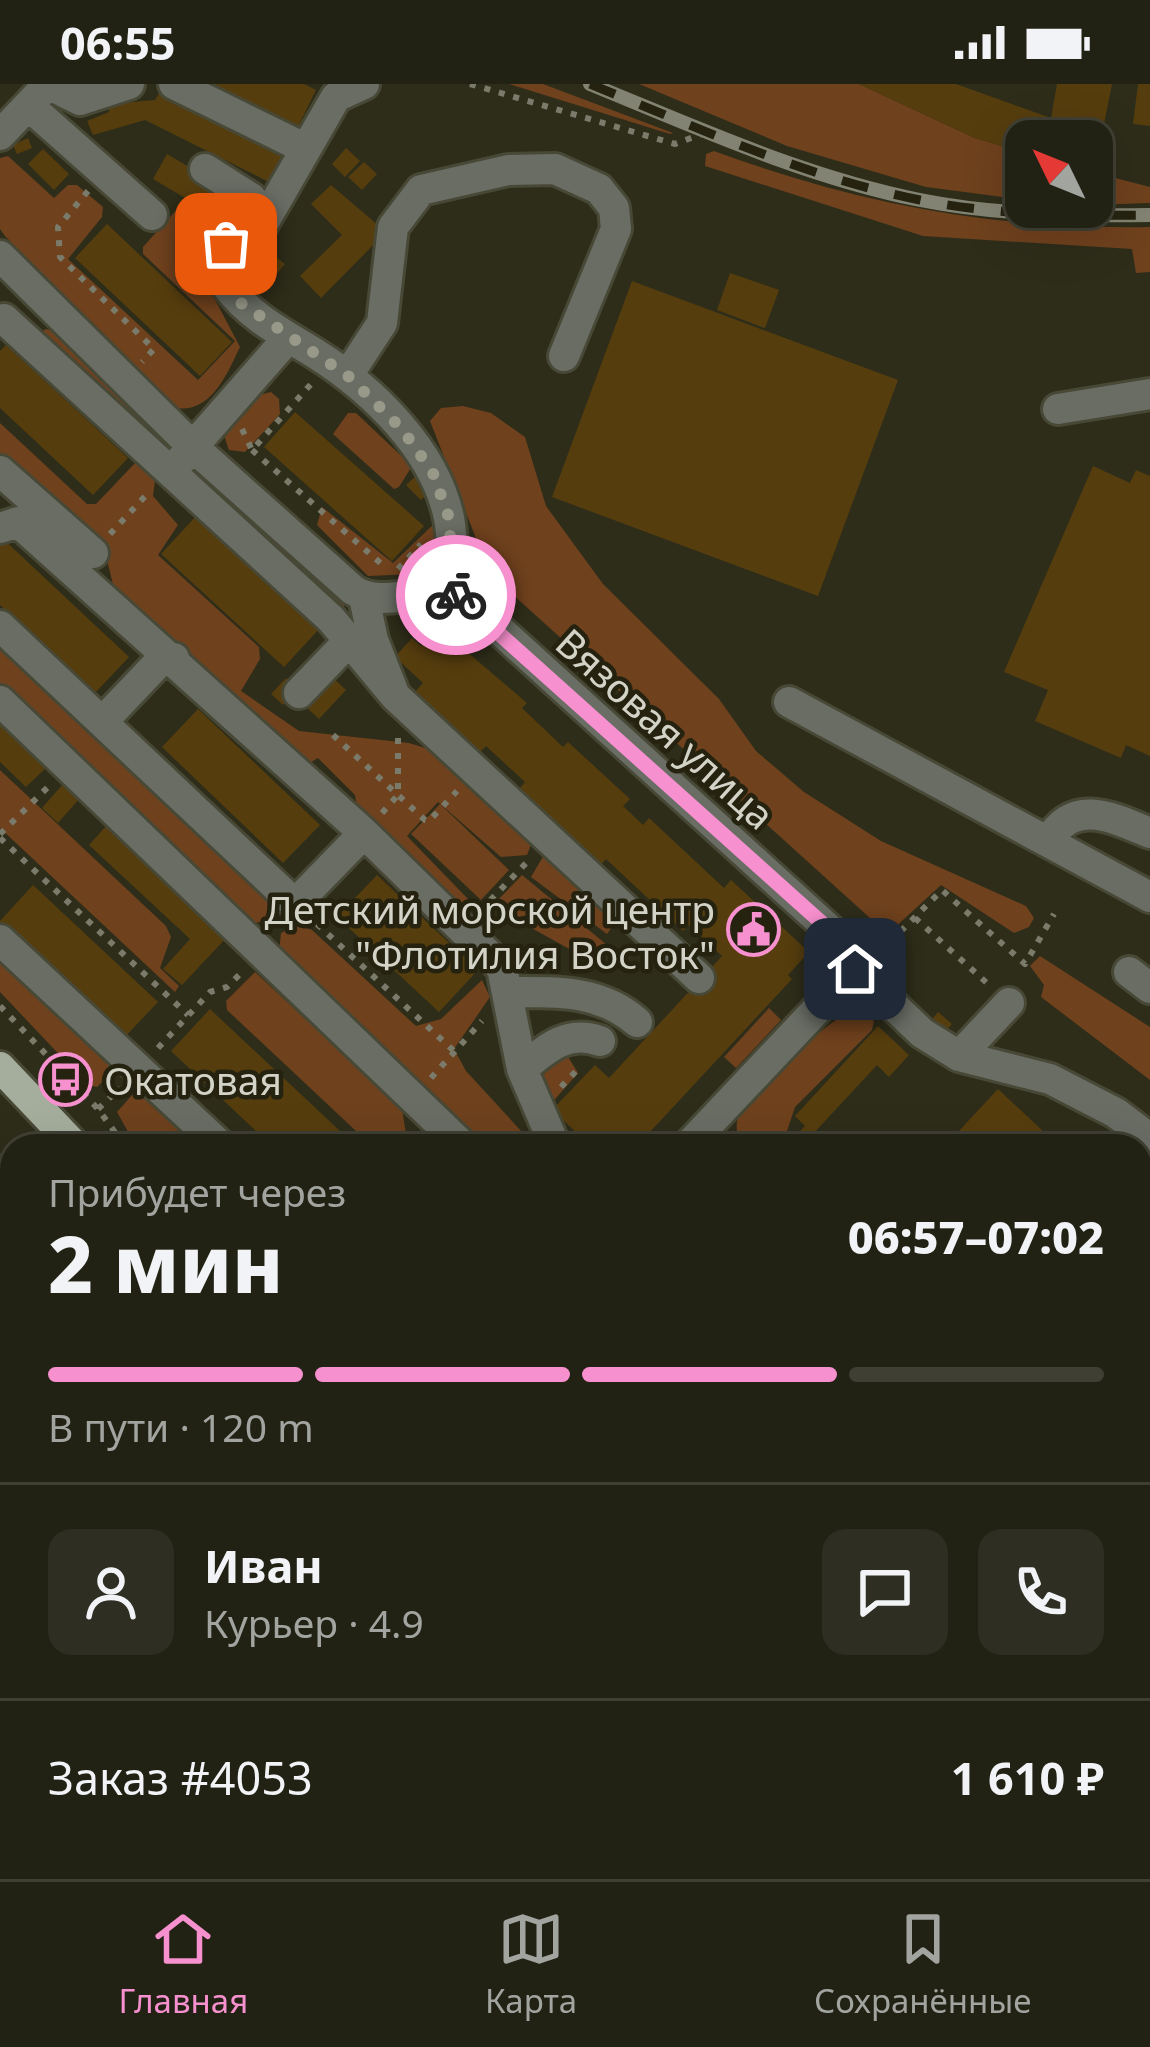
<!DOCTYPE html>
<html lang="ru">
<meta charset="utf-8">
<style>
body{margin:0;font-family:"Noto Sans",sans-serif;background:#2e2f22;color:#f1f3f6;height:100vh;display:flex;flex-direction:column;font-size:45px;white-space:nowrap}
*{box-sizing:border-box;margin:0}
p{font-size:39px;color:#a2a4a0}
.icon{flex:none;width:66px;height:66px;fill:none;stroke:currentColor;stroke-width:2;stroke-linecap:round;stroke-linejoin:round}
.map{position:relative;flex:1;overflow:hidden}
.sheet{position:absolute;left:0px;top:1050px;width:1152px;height:747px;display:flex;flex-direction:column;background:#222214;border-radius:36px 36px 0 0;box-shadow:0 12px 48px #0002,0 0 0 3px #3f3f34}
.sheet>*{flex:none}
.needle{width:78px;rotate:313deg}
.fabs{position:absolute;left:1005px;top:36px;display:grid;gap:24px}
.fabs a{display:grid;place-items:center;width:108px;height:108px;border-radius:24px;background:#222214;box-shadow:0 12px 48px #0002,0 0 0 3px #3f3f34;font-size:60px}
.pin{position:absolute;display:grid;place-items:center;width:102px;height:102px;color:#fff;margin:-51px;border-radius:24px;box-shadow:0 6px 18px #0006}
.courier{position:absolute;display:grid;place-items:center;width:120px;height:120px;margin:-60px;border:9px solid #f790ce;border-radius:50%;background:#fff;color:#222;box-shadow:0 3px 15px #0007}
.overview em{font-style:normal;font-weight:800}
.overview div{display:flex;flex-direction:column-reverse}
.overview{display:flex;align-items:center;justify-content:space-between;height:204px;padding:0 48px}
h1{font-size:78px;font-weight:800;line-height:90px}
.bar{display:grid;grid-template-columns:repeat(4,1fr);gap:18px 12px;align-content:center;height:144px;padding:0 48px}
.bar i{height:15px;border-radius:9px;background:#3f3f34}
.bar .selected{background:#f790ce}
.bar p{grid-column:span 4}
.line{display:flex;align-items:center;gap:30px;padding:0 48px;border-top:3px solid #3f3f34}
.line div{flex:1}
.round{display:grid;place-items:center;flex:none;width:126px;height:126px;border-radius:24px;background:#2e2f22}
.status{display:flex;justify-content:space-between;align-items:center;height:84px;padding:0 60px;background:#222214;direction:ltr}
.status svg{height:33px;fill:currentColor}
.menu{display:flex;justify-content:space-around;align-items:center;height:168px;border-top:3px solid #3f3f34;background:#222214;font-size:33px;color:#a2a4a0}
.menu a{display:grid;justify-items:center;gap:6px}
.menu .selected{color:#f790ce}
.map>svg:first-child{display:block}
.green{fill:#6f411d}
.building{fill:#563d0e}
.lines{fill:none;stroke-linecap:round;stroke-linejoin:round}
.minor-casing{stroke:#484836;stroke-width:36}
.major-casing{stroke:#484836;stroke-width:36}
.highway-casing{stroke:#484836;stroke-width:42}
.path{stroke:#7b7b6b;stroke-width:6;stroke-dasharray:6 9;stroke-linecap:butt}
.minor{stroke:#696d64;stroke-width:30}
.major{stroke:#a5ad9c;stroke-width:30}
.highway{stroke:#bdc7b1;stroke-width:36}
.rail-casing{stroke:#838373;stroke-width:14}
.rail{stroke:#252310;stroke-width:9;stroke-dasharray:27;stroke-linecap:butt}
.done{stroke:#99998a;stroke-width:12;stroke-dasharray:0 21.6}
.route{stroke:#f790ce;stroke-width:15}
.labels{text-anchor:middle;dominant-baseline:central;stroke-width:9;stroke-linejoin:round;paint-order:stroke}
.street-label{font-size:39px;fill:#d3d3c7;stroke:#252310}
.poi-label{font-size:39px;fill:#d3d3c7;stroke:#252310;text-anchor:end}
</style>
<div class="status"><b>06:55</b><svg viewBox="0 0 49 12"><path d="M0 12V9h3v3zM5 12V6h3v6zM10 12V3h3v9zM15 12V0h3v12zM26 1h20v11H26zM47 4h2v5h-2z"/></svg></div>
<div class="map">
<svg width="1150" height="1795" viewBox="0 0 1150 1795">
<rect width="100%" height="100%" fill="#2e2d1a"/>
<path class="green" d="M 509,0 L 543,0 L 673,49 L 670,50 Z
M 639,0 L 859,0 L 975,54 L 1026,69 L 1026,116 L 926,103 L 787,62 Z
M 714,67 C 859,120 995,146 1150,143 L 1150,188 L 1136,189 L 1132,165 L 923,152 L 705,82 L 706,70 Z
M 8,72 L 54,114 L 68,101 L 77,101 L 103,123 L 102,133 L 68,175 L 198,296 L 235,257 L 143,170 L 143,163 L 180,122 L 221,137 L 224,143 L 204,171 L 200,187 L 240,263 C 227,290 211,330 175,324 L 5,152 L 0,145 L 0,74 Z
M 1092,88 L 1150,103 L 1150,119 L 1092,121 Z
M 45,245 L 56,247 L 171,360 L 169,369 L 40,251 Z
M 271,308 L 279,315 L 280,330 L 245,368 L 229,366 L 222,346 L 255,312 Z
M 463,322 L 491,329 L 525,353 L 546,422 L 603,500 L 719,615 L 756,667 L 804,708 L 881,757 L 1026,822 L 1034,834 L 1029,843 L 1014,849 L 941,801 L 891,847 L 881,844 L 490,490 L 430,337 L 441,324 Z
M 348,329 L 356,329 L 412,382 L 399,403 L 394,405 L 333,350 Z
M 0,339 L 87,420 L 96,420 L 137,377 L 156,388 L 153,412 L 178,441 L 158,471 L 259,563 L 260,575 L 241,607 L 299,647 L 409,659 L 432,666 L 532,758 L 527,771 L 501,773 L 438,718 L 407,752 L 470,817 L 463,830 L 357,724 L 355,711 L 318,674 L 280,696 L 138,567 L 124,545 L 107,476 L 0,380 Z
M 215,402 L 345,518 L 343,525 L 208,408 Z
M 322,423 L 393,479 L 435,439 L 442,449 L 439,489 L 368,492 L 317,441 Z
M 0,554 L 276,818 L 265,837 L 249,840 L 0,603 Z
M 0,686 L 166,842 L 171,853 L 160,884 L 179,902 L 175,908 L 0,744 Z
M 440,720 L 509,786 L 481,816 L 411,750 Z
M 544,771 L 618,834 L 607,850 L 531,793 Z
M 522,791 L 607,861 L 591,877 L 492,822 Z
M 297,841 L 312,846 L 416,942 L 441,935 L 482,896 L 490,913 L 454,965 L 466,987 L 535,1062 L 486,1062 L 279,868 L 281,849 Z
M 1040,872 L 1150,943 L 1150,996 L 1041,913 L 1044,901 L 1030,882 Z
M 0,876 L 112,981 L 113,987 L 97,1003 L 88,1001 L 0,908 Z
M 255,888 L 402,1025 L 408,1062 L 372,1062 L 227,926 L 226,917 Z
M 769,924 L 781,936 L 736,984 L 724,973 Z
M 855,926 L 874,937 L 872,946 L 795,1023 L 782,1062 L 739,1062 C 738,1053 735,1043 738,1034 C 749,1010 830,932 855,926 Z
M 565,968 L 578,989 L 549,1022 L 532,983 Z
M 133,1010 L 151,1013 L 204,1062 L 136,1062 L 117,1028 Z
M 0,1069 L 12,1083 L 12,1136 L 0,1119 Z
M 0,1159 L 12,1163 L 12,1354 L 0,1342 Z
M 12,1513 L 12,1568 L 0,1578 L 0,1523 Z"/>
<path class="building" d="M 205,0 L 304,0 L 316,6 L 297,45 Z
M 859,0 L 956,0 L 1051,34 L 1057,0 L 1112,0 L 1103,45 L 1088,43 L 1084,57 L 1026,57 L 1026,69 L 975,54 Z
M 1138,0 L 1150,0 L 1150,42 L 1133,40 Z
M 160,8 L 289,73 L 275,101 L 145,36 L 93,51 L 87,37 L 109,28 L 108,20 L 155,16 Z
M 28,54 L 32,64 L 17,70 L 13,61 Z
M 346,64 L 360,77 L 345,93 L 332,80 Z
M 43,65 L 69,90 L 54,106 L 28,80 Z
M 167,70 L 216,99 L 202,124 L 153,95 Z
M 364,78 L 377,90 L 362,106 L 348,93 Z
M 331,101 L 386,148 L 321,214 L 300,192 L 342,151 L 311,120 Z
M 107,140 L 232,258 L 200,292 L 75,174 Z
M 267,166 L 285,180 L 271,197 L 254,183 Z
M 730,189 L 779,206 L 765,244 L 717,226 Z
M 632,197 L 898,296 L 818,512 L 552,413 Z
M 6,261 L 128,374 L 93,411 L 0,324 L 0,267 Z
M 295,328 L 424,442 L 392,477 L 264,363 Z
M 1093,382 L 1130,399 L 1136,386 L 1150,392 L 1150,672 L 1126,661 L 1121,674 L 1035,637 L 1048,606 L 1004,588 Z
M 418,390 L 433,404 L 421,416 L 406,401 Z
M 197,431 L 320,544 L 284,583 L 161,470 Z
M 0,452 L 129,573 L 94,610 L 0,521 Z
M 438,543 L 527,619 L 522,624 L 563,663 L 568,658 L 630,715 L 623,722 L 643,741 L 649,734 L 724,804 L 731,796 L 809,868 L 788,891 L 792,895 L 637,1062 L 591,1062 L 552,1026 L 595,981 L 609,994 L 722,872 L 689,841 L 683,847 L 606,775 L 598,784 L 517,708 L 525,698 L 486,662 L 478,670 L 413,610 L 423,599 L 395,573 L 412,554 L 421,562 Z
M 330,591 L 346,606 L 319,635 L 303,620 Z
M 286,594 L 298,605 L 283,621 L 271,610 Z
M 198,625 L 320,741 L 283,779 L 162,663 Z
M 0,637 L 47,683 L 26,703 L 0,678 Z
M 63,700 L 79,715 L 58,739 L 42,724 Z
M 108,740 L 228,852 L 182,901 L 163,885 L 190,855 L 89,761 Z
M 377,791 L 478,886 L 439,928 L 337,833 Z
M 33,801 L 158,918 L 120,958 L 0,846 L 0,837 Z
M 210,925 L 356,1062 L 272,1062 L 171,967 Z
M 938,928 L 952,940 L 943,950 L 930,938 Z
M 878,942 L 909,971 L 889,993 L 877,981 L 813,1050 L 817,1054 L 810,1062 L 786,1062 L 805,1042 L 795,1032 Z
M 998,1005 L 1059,1062 L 945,1062 Z
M 1140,1138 L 1150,1147 L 1150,1412 L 1140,1423 Z
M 12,1582 L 12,1651 L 0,1639 L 0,1594 Z
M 1150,1637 L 1150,1669 L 1140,1675 L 1140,1643 Z
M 221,1785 L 238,1785 L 237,1795 L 212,1795 Z
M 685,1785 L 778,1785 L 769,1795 L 690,1795 Z
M 903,1785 L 928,1785 L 932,1795 L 878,1795 Z"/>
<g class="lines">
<defs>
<path id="minor" d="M 48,0 L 80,16 L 129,0
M 174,0 L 304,64
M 364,0 L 336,13 L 227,202 C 251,234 284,250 316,270 C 373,306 435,366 449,434 C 454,459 451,484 452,509
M 29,22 L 152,131
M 0,51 L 41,8
M 205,85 L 251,114 L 226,160 L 227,202
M 0,172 L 193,363 L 353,506 C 387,528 429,495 471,520 L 852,866 L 855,885 L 688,1062
M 4,235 L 331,535 L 395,612
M 348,291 L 382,239 L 393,143 L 421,106 L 508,86 L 555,85 L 599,105 L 614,124 L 616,145 L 564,272
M 1058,325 L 1150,310
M 182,375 L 288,254
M 0,387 L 93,469
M 0,444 L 18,438 L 364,749
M 364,513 L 373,556 L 395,612 L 699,894
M 0,542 L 295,820 L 364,749 L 502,884 L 522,985 L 555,1062
M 299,609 L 347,559
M 0,617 L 463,1062
M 789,618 L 1150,813
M 104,636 L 161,576 L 174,574
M 1048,758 C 1073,713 1112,733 1150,749
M 0,856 L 221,1062
M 855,885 L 922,949 L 959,972 L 1050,995 L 1116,1029 L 1150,1055
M 1129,888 L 1150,904
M 508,908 C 555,908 599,905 637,938
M 959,972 L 1009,919
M 522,985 C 546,965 567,945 600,957
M 0,1357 L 12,1369
M 0,1510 L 12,1500
M 1140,1533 L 1150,1534
M 0,1674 L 12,1689
M 1140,1693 L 1150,1687
M 524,1785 L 529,1795
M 707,1785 L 718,1795
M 757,1785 L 768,1795
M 808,1785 L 819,1795
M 849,1785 L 861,1790 L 875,1785
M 39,1795 L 48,1785
M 248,1795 L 249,1785
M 965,1795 L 982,1785"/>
<path id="major" d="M 0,983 L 75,1062
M 330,1785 L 331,1795"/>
<path id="highway" d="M 1140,1744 L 1150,1738
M 439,1785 L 443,1795
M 1057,1795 L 1073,1785
M 1141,1795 L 1150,1789"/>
</defs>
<use href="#minor" class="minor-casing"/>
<use href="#major" class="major-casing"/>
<use href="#highway" class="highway-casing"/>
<path class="path" d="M 470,0 L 675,60 L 707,48
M 88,107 L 58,143 L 60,173 L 154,265 L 142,278
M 242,345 L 252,366 L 312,299
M 252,366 L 386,484
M 110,450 L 150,407
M 398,485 L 421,460
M 333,651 L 425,736 L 429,737 L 457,707
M 382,729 L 398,711 L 398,652
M 0,750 L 49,702
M 0,754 L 188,931
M 480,827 L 529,776
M 915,834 L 988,900
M 317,840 L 455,968
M 890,858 L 942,806 L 1025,880 L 1054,830
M 0,922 L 98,1025 L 125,1062
M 158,964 L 210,908 L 227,903 L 240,890
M 431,994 L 482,937
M 561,1003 L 579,984
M 98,1025 L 120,1004
M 651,1062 L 661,1050
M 0,1134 L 12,1150
M 0,1251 L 12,1266
M 0,1739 L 12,1743
M 89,1785 L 98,1795
M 370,1785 L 372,1795
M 123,1795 L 131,1785
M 182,1795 L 184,1785"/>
<use href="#minor" class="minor"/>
<use href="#major" class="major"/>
<use href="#highway" class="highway"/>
<defs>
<path id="rail" d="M 590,0 C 698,44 805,93 920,116 C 995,131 1074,132 1150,131"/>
</defs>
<use href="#rail" class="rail-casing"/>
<use href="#rail" class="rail"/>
</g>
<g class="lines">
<path class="done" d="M 226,160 L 227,202 L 241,219 L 348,292 L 402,345 L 433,389 L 448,431 L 456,511"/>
<path class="route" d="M 456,511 L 852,866 L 855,885"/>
</g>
<defs>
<symbol id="civic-ring" viewBox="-11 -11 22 22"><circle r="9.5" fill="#252310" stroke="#f790ce" stroke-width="1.5"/><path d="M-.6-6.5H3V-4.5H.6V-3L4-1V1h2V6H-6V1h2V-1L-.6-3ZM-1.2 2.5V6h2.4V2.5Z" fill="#f790ce"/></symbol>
<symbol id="bus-ring" viewBox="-11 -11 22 22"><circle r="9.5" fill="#252310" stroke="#f790ce" stroke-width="1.5"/><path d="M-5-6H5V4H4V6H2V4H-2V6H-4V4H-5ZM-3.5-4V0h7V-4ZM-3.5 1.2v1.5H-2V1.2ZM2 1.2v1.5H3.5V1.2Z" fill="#f790ce"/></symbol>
</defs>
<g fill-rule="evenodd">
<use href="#civic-ring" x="724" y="816" width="59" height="59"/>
<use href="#bus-ring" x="36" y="966" width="59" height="59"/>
</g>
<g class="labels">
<g class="street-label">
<text transform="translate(666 644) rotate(42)">Вязовая улица</text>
</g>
<g class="poi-label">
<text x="715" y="824">Детский морской центр<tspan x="715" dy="45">"Флотилия Восток"</tspan></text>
<text x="104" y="995" text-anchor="start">Окатовая</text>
</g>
</g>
</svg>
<div class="fabs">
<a><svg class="needle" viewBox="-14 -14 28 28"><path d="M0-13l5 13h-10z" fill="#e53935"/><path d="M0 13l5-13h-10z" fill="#a2a4a0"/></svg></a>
</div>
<div class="pin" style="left:226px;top:160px;background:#ea580c"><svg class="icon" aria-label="bag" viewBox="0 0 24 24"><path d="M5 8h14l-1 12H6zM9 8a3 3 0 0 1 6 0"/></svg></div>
<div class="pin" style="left:855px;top:885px;background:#1f2937"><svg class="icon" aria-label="home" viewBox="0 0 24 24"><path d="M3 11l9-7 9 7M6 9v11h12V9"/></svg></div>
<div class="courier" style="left:456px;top:511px"><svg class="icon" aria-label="bike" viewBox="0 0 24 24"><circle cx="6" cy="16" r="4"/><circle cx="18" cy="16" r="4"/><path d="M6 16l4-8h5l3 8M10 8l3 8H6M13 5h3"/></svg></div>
<section class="sheet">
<div class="overview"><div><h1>2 мин</h1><p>Прибудет через</p></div><em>06:57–07:02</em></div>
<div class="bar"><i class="selected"></i><i class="selected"></i><i class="selected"></i><i></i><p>В пути · 120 m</p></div>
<div class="line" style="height:216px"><a class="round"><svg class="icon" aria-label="person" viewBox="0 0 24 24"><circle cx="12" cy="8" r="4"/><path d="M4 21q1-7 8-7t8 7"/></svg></a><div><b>Иван</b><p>Курьер · 4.9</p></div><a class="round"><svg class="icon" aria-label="chat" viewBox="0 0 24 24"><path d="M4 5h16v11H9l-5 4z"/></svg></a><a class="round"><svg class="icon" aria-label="phone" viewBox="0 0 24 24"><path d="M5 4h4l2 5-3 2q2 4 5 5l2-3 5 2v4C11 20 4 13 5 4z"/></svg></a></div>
<div class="line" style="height:156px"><div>Заказ #4053</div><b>1 610 ₽</b></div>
</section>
</div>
<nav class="menu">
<a class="selected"><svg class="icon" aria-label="home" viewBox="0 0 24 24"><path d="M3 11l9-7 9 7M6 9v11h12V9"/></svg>Главная</a>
<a><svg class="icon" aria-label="map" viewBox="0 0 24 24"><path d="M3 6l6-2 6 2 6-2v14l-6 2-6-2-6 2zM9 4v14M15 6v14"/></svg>Карта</a>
<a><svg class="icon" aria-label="saved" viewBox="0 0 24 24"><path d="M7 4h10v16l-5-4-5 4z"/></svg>Сохранённые</a>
</nav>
